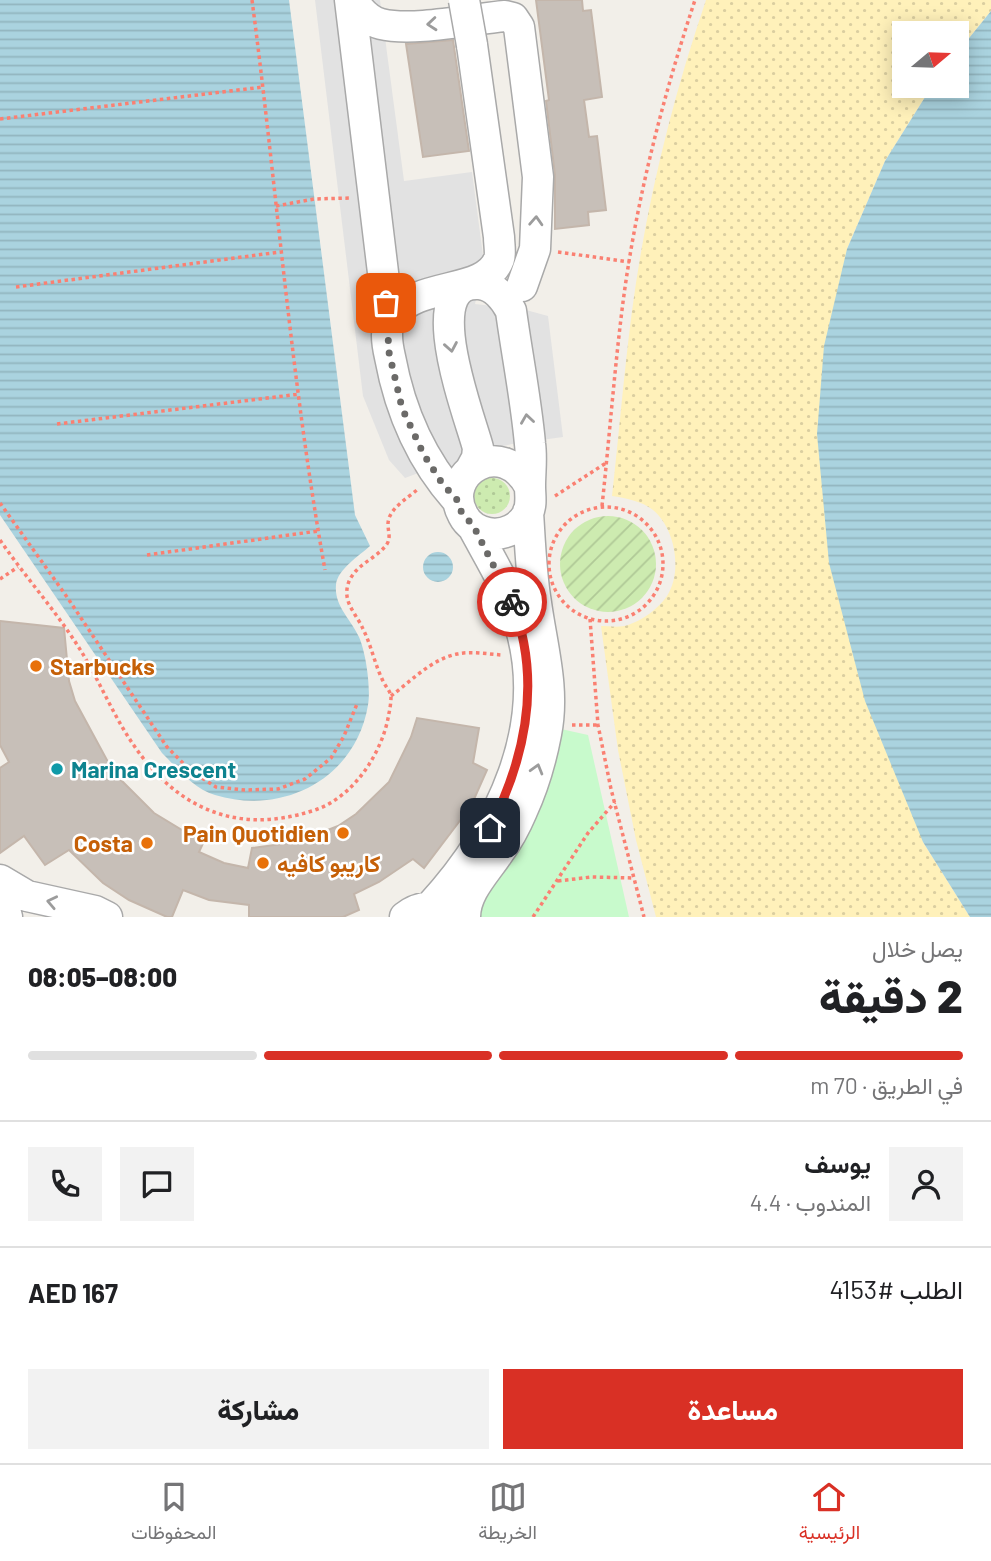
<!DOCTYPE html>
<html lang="ar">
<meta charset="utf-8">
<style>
body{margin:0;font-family:Barlow,Vazirmatn,sans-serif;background:#f2f2f2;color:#202124;direction:rtl;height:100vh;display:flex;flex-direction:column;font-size:26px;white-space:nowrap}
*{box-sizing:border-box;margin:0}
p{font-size:23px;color:#757577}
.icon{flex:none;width:38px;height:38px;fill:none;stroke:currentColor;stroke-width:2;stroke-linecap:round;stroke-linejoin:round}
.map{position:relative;height:917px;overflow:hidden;direction:ltr}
.details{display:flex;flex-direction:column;background:#fff;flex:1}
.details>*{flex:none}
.needle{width:46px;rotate:71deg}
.buttons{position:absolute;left:892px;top:21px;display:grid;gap:14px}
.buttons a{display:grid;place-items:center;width:77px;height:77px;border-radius:0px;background:#fff;box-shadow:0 4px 18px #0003;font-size:35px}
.pin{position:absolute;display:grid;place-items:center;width:60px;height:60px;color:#fff;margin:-30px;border-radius:14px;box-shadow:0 4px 10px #0006}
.courier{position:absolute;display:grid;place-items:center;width:70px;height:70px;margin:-35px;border:5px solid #d93025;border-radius:50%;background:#fff;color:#222;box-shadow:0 2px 9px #0007}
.summary em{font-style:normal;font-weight:800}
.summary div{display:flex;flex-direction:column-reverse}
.summary{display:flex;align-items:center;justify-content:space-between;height:119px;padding:0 28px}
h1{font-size:46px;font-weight:800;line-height:52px}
.bar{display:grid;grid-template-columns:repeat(4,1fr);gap:10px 7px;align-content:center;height:84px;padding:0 28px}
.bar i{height:9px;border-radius:5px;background:#e0e0e0}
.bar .current{background:#d93025}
.bar p{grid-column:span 4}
.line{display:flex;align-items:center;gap:18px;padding:0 28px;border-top:2px solid #e0e0e0}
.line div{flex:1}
.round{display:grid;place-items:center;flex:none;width:74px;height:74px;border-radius:0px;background:#f2f2f2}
.primary-button{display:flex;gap:14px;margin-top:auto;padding:14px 28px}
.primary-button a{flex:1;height:80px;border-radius:0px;background:#d93025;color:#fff;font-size:28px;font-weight:800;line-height:80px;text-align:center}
.primary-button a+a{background:#f2f2f2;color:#202124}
.menu{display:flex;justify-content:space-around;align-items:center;height:98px;border-top:2px solid #e0e0e0;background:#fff;font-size:19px;color:#757577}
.menu a{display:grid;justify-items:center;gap:4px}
.menu .current{color:#d93025}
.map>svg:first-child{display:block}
.grass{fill:url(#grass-dots)}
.sand{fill:url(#sand-dots)}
.park{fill:#c8facc}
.garden{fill:url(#garden-furrows)}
.parking{fill:#e2e2e2}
.water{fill:url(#water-rules)}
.building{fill:#c7bfb8;stroke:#c4b6ab;stroke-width:2}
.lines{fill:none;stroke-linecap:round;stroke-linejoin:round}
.minor-casing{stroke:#a9a9a9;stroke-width:33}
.path{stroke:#fa8072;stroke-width:3.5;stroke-dasharray:3.5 3.5;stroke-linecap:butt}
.minor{stroke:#fff;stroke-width:30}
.minor-bridge-casing{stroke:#a9a9a9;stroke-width:33;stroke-linecap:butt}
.minor-bridge{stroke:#fff;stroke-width:30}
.oneway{stroke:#9c9c9c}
.done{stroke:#6b6a68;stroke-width:7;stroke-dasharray:0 12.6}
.route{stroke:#d93025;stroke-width:9}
.food-dot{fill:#e8710a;stroke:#fff;stroke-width:2.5}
.culture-dot{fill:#0f9aa8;stroke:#fff;stroke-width:2.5}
.labels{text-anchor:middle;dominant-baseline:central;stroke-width:5;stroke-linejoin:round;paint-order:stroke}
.food-label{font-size:23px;font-weight:bold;fill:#c56008;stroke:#fff;text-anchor:start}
.culture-label{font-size:23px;font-weight:bold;fill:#0d838f;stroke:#fff;text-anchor:start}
</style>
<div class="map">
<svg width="991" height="917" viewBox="0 0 991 917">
<defs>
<pattern id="grass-dots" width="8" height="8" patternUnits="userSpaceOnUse" patternTransform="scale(1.75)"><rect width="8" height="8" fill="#cdebb0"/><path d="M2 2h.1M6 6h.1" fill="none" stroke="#b0c997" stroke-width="1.8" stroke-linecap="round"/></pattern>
<pattern id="sand-dots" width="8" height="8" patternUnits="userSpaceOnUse" patternTransform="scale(1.75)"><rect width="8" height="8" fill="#fff1ba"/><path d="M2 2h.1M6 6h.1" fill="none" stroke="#dacea0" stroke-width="1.8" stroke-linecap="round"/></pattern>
<pattern id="garden-furrows" width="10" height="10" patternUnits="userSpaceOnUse" patternTransform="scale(1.75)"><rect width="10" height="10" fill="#cdebb0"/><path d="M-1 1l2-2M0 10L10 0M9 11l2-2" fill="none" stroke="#b0c997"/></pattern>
<pattern id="water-rules" width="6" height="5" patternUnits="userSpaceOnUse" patternTransform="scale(1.75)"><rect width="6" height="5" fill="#aad3df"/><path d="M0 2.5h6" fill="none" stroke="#92b5bf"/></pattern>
</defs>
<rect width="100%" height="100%" fill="#f2efe9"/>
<path class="grass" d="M474 496a18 18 0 1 1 36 0a18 18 0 1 1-36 0Z"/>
<path class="sand" d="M 706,0 L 991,0 L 991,11 L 957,53 L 957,33 L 905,33 L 905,86 L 932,86 L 885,161 L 847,249 L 923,842 L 970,917 L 656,917 L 636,840 L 618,750 L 601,626 C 609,626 620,628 628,625 C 643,620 658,609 667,596 C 683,571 675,528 653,510 C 642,501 625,498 612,496 C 619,434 624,372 632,311 C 646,205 672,100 706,0 Z"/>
<path class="park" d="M 561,729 L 588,735 L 629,917 L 479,917 L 485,888 Z"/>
<path class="garden" d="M560 564a48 48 0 1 1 96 0a48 48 0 1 1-96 0Z"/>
<path class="parking" d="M 315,0 L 380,0 L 404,181 L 472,172 L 484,263 L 475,304 L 526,310 L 548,316 L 563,437 L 512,444 L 462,455 L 431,489 L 421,472 L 405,478 L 389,460 L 363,396 Z"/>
<path class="water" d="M 0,0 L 289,0 L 355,515 L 370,546 C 360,555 337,570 336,585 C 334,606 351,619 359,637 C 366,653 371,688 368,705 C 356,778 284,816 215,795 C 194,789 177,768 162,753 L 0,515 Z
M 991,11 L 991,917 L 970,917 L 923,842 L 865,701 L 829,563 L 817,434 L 824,346 L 847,249 L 885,161 L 932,86 L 957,86 L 957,53 Z
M423 567a15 15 0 1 1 30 0a15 15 0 1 1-30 0Z"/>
<path class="building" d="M 536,0 L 582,0 L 583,11 L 591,10 L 602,97 L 584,100 L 589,137 L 597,136 L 606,210 L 588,212 L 589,225 L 555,229 L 555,175 L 546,101 L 549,100 Z
M 453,40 L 469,151 L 423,157 L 406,44 Z
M 0,621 L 64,628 L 69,681 L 75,701 L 108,762 L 121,780 L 154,813 L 187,833 L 205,839 L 199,852 L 224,863 L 248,868 L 252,848 L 297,842 L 338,826 L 356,814 L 389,782 L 411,737 L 417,718 L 479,728 L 473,763 L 487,770 L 471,806 L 424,868 L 413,859 L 379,882 L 354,894 L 359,910 L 343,917 L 249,917 L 249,905 L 209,900 L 183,890 L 172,917 L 167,917 L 129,900 L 103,883 L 69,850 L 45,865 L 24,836 L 0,853 L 0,768 L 9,762 L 0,745 Z"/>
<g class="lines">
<defs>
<path id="minor" d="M 350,0 L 389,322
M 353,0 C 359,10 369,21 381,24 C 413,32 471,19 505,16 L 513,18 L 519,27 L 538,177 L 535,249 L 522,286
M 471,469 L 477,458 L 478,448 C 470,417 416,280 479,284 C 494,285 505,299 511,311 C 517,355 526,399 530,444 C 532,458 530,472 530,486 C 530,496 532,504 528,513 C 521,528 504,536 488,533 C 478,531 468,525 463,515 C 440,473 503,434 530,487
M 458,501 C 421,460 400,411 390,357 C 387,344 384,326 393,315 C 419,281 486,295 499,259 C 501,253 499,244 499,237 L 472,45
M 0,880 L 27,896 L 95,911 L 107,917
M 0,893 L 7,917
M 430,907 C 500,831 553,724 518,619 C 508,587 489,557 473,527
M 405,917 C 418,907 432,905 447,913
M 465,917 C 465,892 486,872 499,852 C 508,840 516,825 522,811 C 533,787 541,760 546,734 C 555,689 542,647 536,603 C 531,573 530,543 528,512"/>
</defs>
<use href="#minor" class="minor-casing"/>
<path class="path" d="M 252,0 C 277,190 291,381 325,570
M 0,119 L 263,87
M 276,206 L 314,199 L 350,198
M 558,252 L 630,262
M 16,287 L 280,252
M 57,424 L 300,394
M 555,496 L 606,463
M 0,503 L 67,597 L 167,747 L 191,771 L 216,787 L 245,790 L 278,789 L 305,779 L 331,758 L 344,736 L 357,704
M 602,506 C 609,441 614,375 622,310 C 635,205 662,100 695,0
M549 564a57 57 0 1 1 114 0a57 57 0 1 1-114 0Z
M 0,540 C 26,578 57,612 81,651 C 97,677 109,705 124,730 C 168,804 231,838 315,810 C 354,797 383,752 389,713 C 390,709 391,702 391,697 C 391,693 387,688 384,683 C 375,666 372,647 363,629 C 359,619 348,607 347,596 C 346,590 348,581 352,576 C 360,563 378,557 387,544 C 391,537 388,532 388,524 C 388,509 408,498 418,489
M 147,555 L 318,531
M 0,579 L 18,567
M 590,619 L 598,725 L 611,789 L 644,917
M 391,696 C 411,681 432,659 457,654 C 471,651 487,654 502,655
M 572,725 L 598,725
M 558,881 L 591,877 L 634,878
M 533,917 L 588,833 L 615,802"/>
<use href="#minor" class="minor"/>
<defs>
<path id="minor-bridge" d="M 464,0 L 472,45"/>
</defs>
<use href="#minor-bridge" class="minor-bridge-casing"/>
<use href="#minor-bridge" class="minor-bridge"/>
</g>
<defs><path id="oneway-chevron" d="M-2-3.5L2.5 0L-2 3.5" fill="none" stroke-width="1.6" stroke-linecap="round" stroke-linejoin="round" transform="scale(1.75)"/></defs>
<g class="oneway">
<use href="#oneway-chevron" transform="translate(432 24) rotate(175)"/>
<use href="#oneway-chevron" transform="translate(536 221) rotate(-87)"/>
<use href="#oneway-chevron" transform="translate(451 347) rotate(80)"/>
<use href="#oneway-chevron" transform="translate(527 419) rotate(-98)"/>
<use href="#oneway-chevron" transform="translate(537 769) rotate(-74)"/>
<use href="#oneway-chevron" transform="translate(52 902) rotate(-168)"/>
</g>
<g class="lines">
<path class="done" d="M 386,303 L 389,322 L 388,348 L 402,408 L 424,455 L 442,483 L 458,501 L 461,511 L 474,527 L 512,602"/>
<path class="route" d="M 490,828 C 526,757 542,679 512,602"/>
</g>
<g class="food-dot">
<circle cx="36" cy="666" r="7"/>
<circle cx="343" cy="833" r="7"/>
<circle cx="147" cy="843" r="7"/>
<circle cx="263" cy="863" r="7"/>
</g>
<circle class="culture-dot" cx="57" cy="769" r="7"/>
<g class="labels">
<g class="food-label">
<text x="50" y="666">Starbucks</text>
<text x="329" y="833" text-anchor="end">Pain Quotidien</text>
<text x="133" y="843" text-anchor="end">Costa</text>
<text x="277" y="863">كاريبو كافيه</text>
</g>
<g class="culture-label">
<text x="71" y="769">Marina Crescent</text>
</g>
</g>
</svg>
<div class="buttons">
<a><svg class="needle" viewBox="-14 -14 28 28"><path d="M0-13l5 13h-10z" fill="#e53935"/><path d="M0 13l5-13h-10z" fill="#757577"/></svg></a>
</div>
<div class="pin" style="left:386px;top:303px;background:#ea580c"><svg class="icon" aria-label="bag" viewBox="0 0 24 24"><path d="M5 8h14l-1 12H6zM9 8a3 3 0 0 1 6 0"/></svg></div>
<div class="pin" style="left:490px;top:828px;background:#1f2937"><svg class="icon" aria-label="home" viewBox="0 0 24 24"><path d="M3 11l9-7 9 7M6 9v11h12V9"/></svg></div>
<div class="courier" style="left:512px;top:602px"><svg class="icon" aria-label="bike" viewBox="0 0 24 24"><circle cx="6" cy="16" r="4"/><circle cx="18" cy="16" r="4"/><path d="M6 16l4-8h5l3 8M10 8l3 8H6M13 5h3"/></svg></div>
</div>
<section class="details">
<div class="summary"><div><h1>2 دقيقة</h1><p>يصل خلال</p></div><em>08:00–08:05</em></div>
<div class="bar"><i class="current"></i><i class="current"></i><i class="current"></i><i></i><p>في الطريق · 70 m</p></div>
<div class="line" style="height:126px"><a class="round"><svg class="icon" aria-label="person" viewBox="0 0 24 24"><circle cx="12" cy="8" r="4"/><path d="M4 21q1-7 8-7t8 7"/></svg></a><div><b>يوسف</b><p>المندوب · 4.4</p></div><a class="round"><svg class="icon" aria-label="chat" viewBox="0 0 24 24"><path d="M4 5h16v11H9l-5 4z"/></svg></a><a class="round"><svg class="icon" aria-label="phone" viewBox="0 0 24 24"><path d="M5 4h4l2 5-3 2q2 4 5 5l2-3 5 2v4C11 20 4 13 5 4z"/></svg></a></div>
<div class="line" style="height:91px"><div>الطلب #4153</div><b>AED 167</b></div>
<div class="primary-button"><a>مساعدة</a><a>مشاركة</a></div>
</section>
<nav class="menu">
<a class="current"><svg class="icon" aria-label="home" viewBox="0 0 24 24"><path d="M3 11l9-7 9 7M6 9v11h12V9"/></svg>الرئيسية</a>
<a><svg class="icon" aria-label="map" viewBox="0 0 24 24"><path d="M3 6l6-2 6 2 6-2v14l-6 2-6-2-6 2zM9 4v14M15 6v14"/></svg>الخريطة</a>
<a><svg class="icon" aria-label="saved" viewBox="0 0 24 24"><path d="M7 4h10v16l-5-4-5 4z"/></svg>المحفوظات</a>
</nav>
